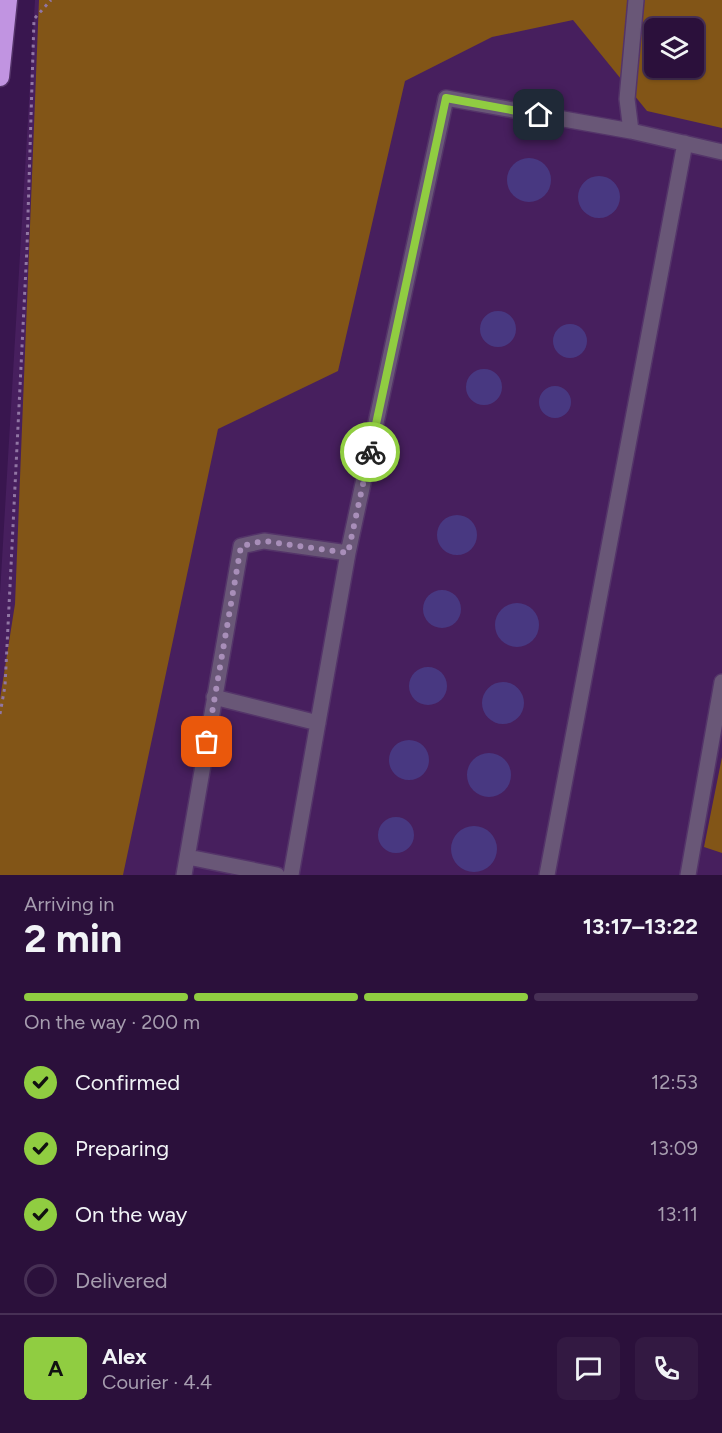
<!DOCTYPE html>
<meta charset="utf-8">
<style>
body{margin:0;font-family:Figtree,sans-serif;background:#331942;color:#f1f3f6;height:100vh;display:flex;flex-direction:column;font-size:22px;white-space:nowrap}
*{box-sizing:border-box;margin:0}
p{font-size:20px;color:#a69daf}
.icon{flex:none;width:33px;height:33px;fill:none;stroke:currentColor;stroke-width:2;stroke-linecap:round;stroke-linejoin:round}
.map{position:relative;height:875px;overflow:hidden}
.drawer{display:flex;flex-direction:column;background:#2b103b;flex:1}
.drawer>*{flex:none}
.controls{position:absolute;left:644px;top:18px;display:grid;gap:12px}
.controls a{display:grid;place-items:center;width:60px;height:60px;border-radius:9px;background:#2b103b;box-shadow:0 2px 4px #0004,0 0 0 2px #473055;font-size:30px}
.pin{position:absolute;display:grid;place-items:center;width:51px;height:51px;color:#fff;margin:-26px;border-radius:12px;box-shadow:0 3px 9px #0006}
.courier{position:absolute;display:grid;place-items:center;width:60px;height:60px;margin:-30px;border:4px solid #90cd41;border-radius:50%;background:#fff;color:#222;box-shadow:0 2px 8px #0007}
.overview em{font-style:normal;font-weight:700}
.overview div{display:flex;flex-direction:column-reverse}
.overview{display:flex;align-items:center;justify-content:space-between;height:102px;padding:0 24px}
h1{font-size:39px;font-weight:700;line-height:45px}
.bar{display:grid;grid-template-columns:repeat(4,1fr);gap:9px 6px;align-content:center;height:72px;padding:0 24px}
.bar i{height:8px;border-radius:4px;background:#473055}
.bar .active{background:#90cd41}
.bar p{grid-column:span 4}
.line{display:flex;align-items:center;gap:15px;padding:0 24px;border-top:2px solid #473055}
.line div{flex:1}
.round{display:grid;place-items:center;flex:none;width:63px;height:63px;border-radius:9px;background:#331942}
ol{padding:0 24px;list-style:none}
li{display:flex;align-items:center;gap:18px;height:66px}
li p{margin-inline-start:auto}
li .icon{padding:6px;border-radius:50%;background:#90cd41;color:#111;stroke-width:4}
li:last-child{color:#a69daf}
li i{width:33px;height:33px;border:3px solid #473055;border-radius:50%}
.map>svg:first-child{display:block}
.built{fill:#471f5e;fill-rule:evenodd}
.forest{fill:#825517;fill-rule:evenodd}
.building{fill:#483881}
.lines{fill:none;stroke-linecap:round;stroke-linejoin:round}
.minor-casing{stroke:#543469;stroke-width:18}
.highway-casing{stroke:#543469;stroke-width:21}
.path{stroke:#9176a4;stroke-width:3;stroke-dasharray:3 4.5;stroke-linecap:butt}
.minor{stroke:#695777;stroke-width:15}
.highway{stroke:#c194e1;stroke-width:18}
.done{stroke:#a88eb9;stroke-width:6;stroke-dasharray:0 10.8}
.route{stroke:#90cd41;stroke-width:8}
</style>
<div class="map">
<svg width="722" height="875" viewBox="0 0 722 875">
<rect width="100%" height="100%" fill="#39164f"/>
<path class="built" d="M 35,0 L 722,0 L 722,875 L 0,875 L 0,594 ZM 654,28 L 693,28 L 693,68 L 654,68 Z"/>
<path class="forest" d="M 39,0 L 722,0 L 722,128 L 647,111 L 573,20 L 492,37 L 405,81 L 338,371 L 218,429 L 123,875 L 0,875 L 0,699 L 15,604 ZM 654,28 L 693,28 L 693,68 L 654,68 Z
M 722,757 L 722,853 L 704,847 Z"/>
<path class="building" d="M507 180a22 22 0 1 1 44 0a22 22 0 1 1-44 0Z
M578 197a21 21 0 1 1 42 0a21 21 0 1 1-42 0Z
M480 329a18 18 0 1 1 36 0a18 18 0 1 1-36 0Z
M553 341a17 17 0 1 1 34 0a17 17 0 1 1-34 0Z
M466 387a18 18 0 1 1 36 0a18 18 0 1 1-36 0Z
M539 402a16 16 0 1 1 32 0a16 16 0 1 1-32 0Z
M437 535a20 20 0 1 1 40 0a20 20 0 1 1-40 0Z
M423 609a19 19 0 1 1 38 0a19 19 0 1 1-38 0Z
M495 625a22 22 0 1 1 44 0a22 22 0 1 1-44 0Z
M409 686a19 19 0 1 1 38 0a19 19 0 1 1-38 0Z
M482 703a21 21 0 1 1 42 0a21 21 0 1 1-42 0Z
M389 760a20 20 0 1 1 40 0a20 20 0 1 1-40 0Z
M467 775a22 22 0 1 1 44 0a22 22 0 1 1-44 0Z
M378 835a18 18 0 1 1 36 0a18 18 0 1 1-36 0Z
M451 849a23 23 0 1 1 46 0a23 23 0 1 1-46 0Z"/>
<g class="lines">
<defs>
<path id="minor" d="M 631,131 L 627,99 L 636,0
M 214,697 L 318,723
M 188,857 L 277,875
M 184,875 L 241,546 L 264,541 L 348,553
M 291,875 L 348,553 L 446,98 L 631,131 L 722,152
M 547,875 L 685,143
M 688,875 L 722,682"/>
<path id="highway" d="M 0,77 L 8,0"/>
</defs>
<use href="#minor" class="minor-casing"/>
<use href="#highway" class="highway-casing"/>
<path class="path" d="M 0,714 L 5,686 L 27,247 L 34,19 L 51,0"/>
<use href="#minor" class="minor"/>
<use href="#highway" class="highway"/>
</g>
<g class="lines">
<path class="done" d="M 207,742 L 241,546 L 264,541 L 348,553 L 370,452"/>
<path class="route" d="M 370,452 L 446,98 L 539,115"/>
</g>
</svg>
<div class="controls">
<a><svg class="icon" aria-label="layers" viewBox="0 0 24 24"><path d="M12 4l9 5-9 5-9-5zM3 14l9 5 9-5"/></svg></a>
</div>
<div class="pin" style="left:207px;top:742px;background:#ea580c"><svg class="icon" aria-label="bag" viewBox="0 0 24 24"><path d="M5 8h14l-1 12H6zM9 8a3 3 0 0 1 6 0"/></svg></div>
<div class="pin" style="left:539px;top:115px;background:#1f2937"><svg class="icon" aria-label="home" viewBox="0 0 24 24"><path d="M3 11l9-7 9 7M6 9v11h12V9"/></svg></div>
<div class="courier" style="left:370px;top:452px"><svg class="icon" aria-label="bike" viewBox="0 0 24 24"><circle cx="6" cy="16" r="4"/><circle cx="18" cy="16" r="4"/><path d="M6 16l4-8h5l3 8M10 8l3 8H6M13 5h3"/></svg></div>
</div>
<section class="drawer">
<div class="overview"><div><h1>2 min</h1><p>Arriving in</p></div><em>13:17–13:22</em></div>
<div class="bar"><i class="active"></i><i class="active"></i><i class="active"></i><i></i><p>On the way · 200 m</p></div>
<ol>
<li><svg class="icon" aria-label="check" viewBox="0 0 24 24"><path d="M5 12l5 5 9-10"/></svg>Confirmed<p>12:53</p></li>
<li><svg class="icon" aria-label="check" viewBox="0 0 24 24"><path d="M5 12l5 5 9-10"/></svg>Preparing<p>13:09</p></li>
<li><svg class="icon" aria-label="check" viewBox="0 0 24 24"><path d="M5 12l5 5 9-10"/></svg>On the way<p>13:11</p></li>
<li><i></i>Delivered</li>
</ol>
<div class="line" style="height:108px"><b class="round" style="background:#90cd41;color:#111">A</b><div><b>Alex</b><p>Courier · 4.4</p></div><a class="round"><svg class="icon" aria-label="chat" viewBox="0 0 24 24"><path d="M4 5h16v11H9l-5 4z"/></svg></a><a class="round"><svg class="icon" aria-label="phone" viewBox="0 0 24 24"><path d="M5 4h4l2 5-3 2q2 4 5 5l2-3 5 2v4C11 20 4 13 5 4z"/></svg></a></div>
</section>
